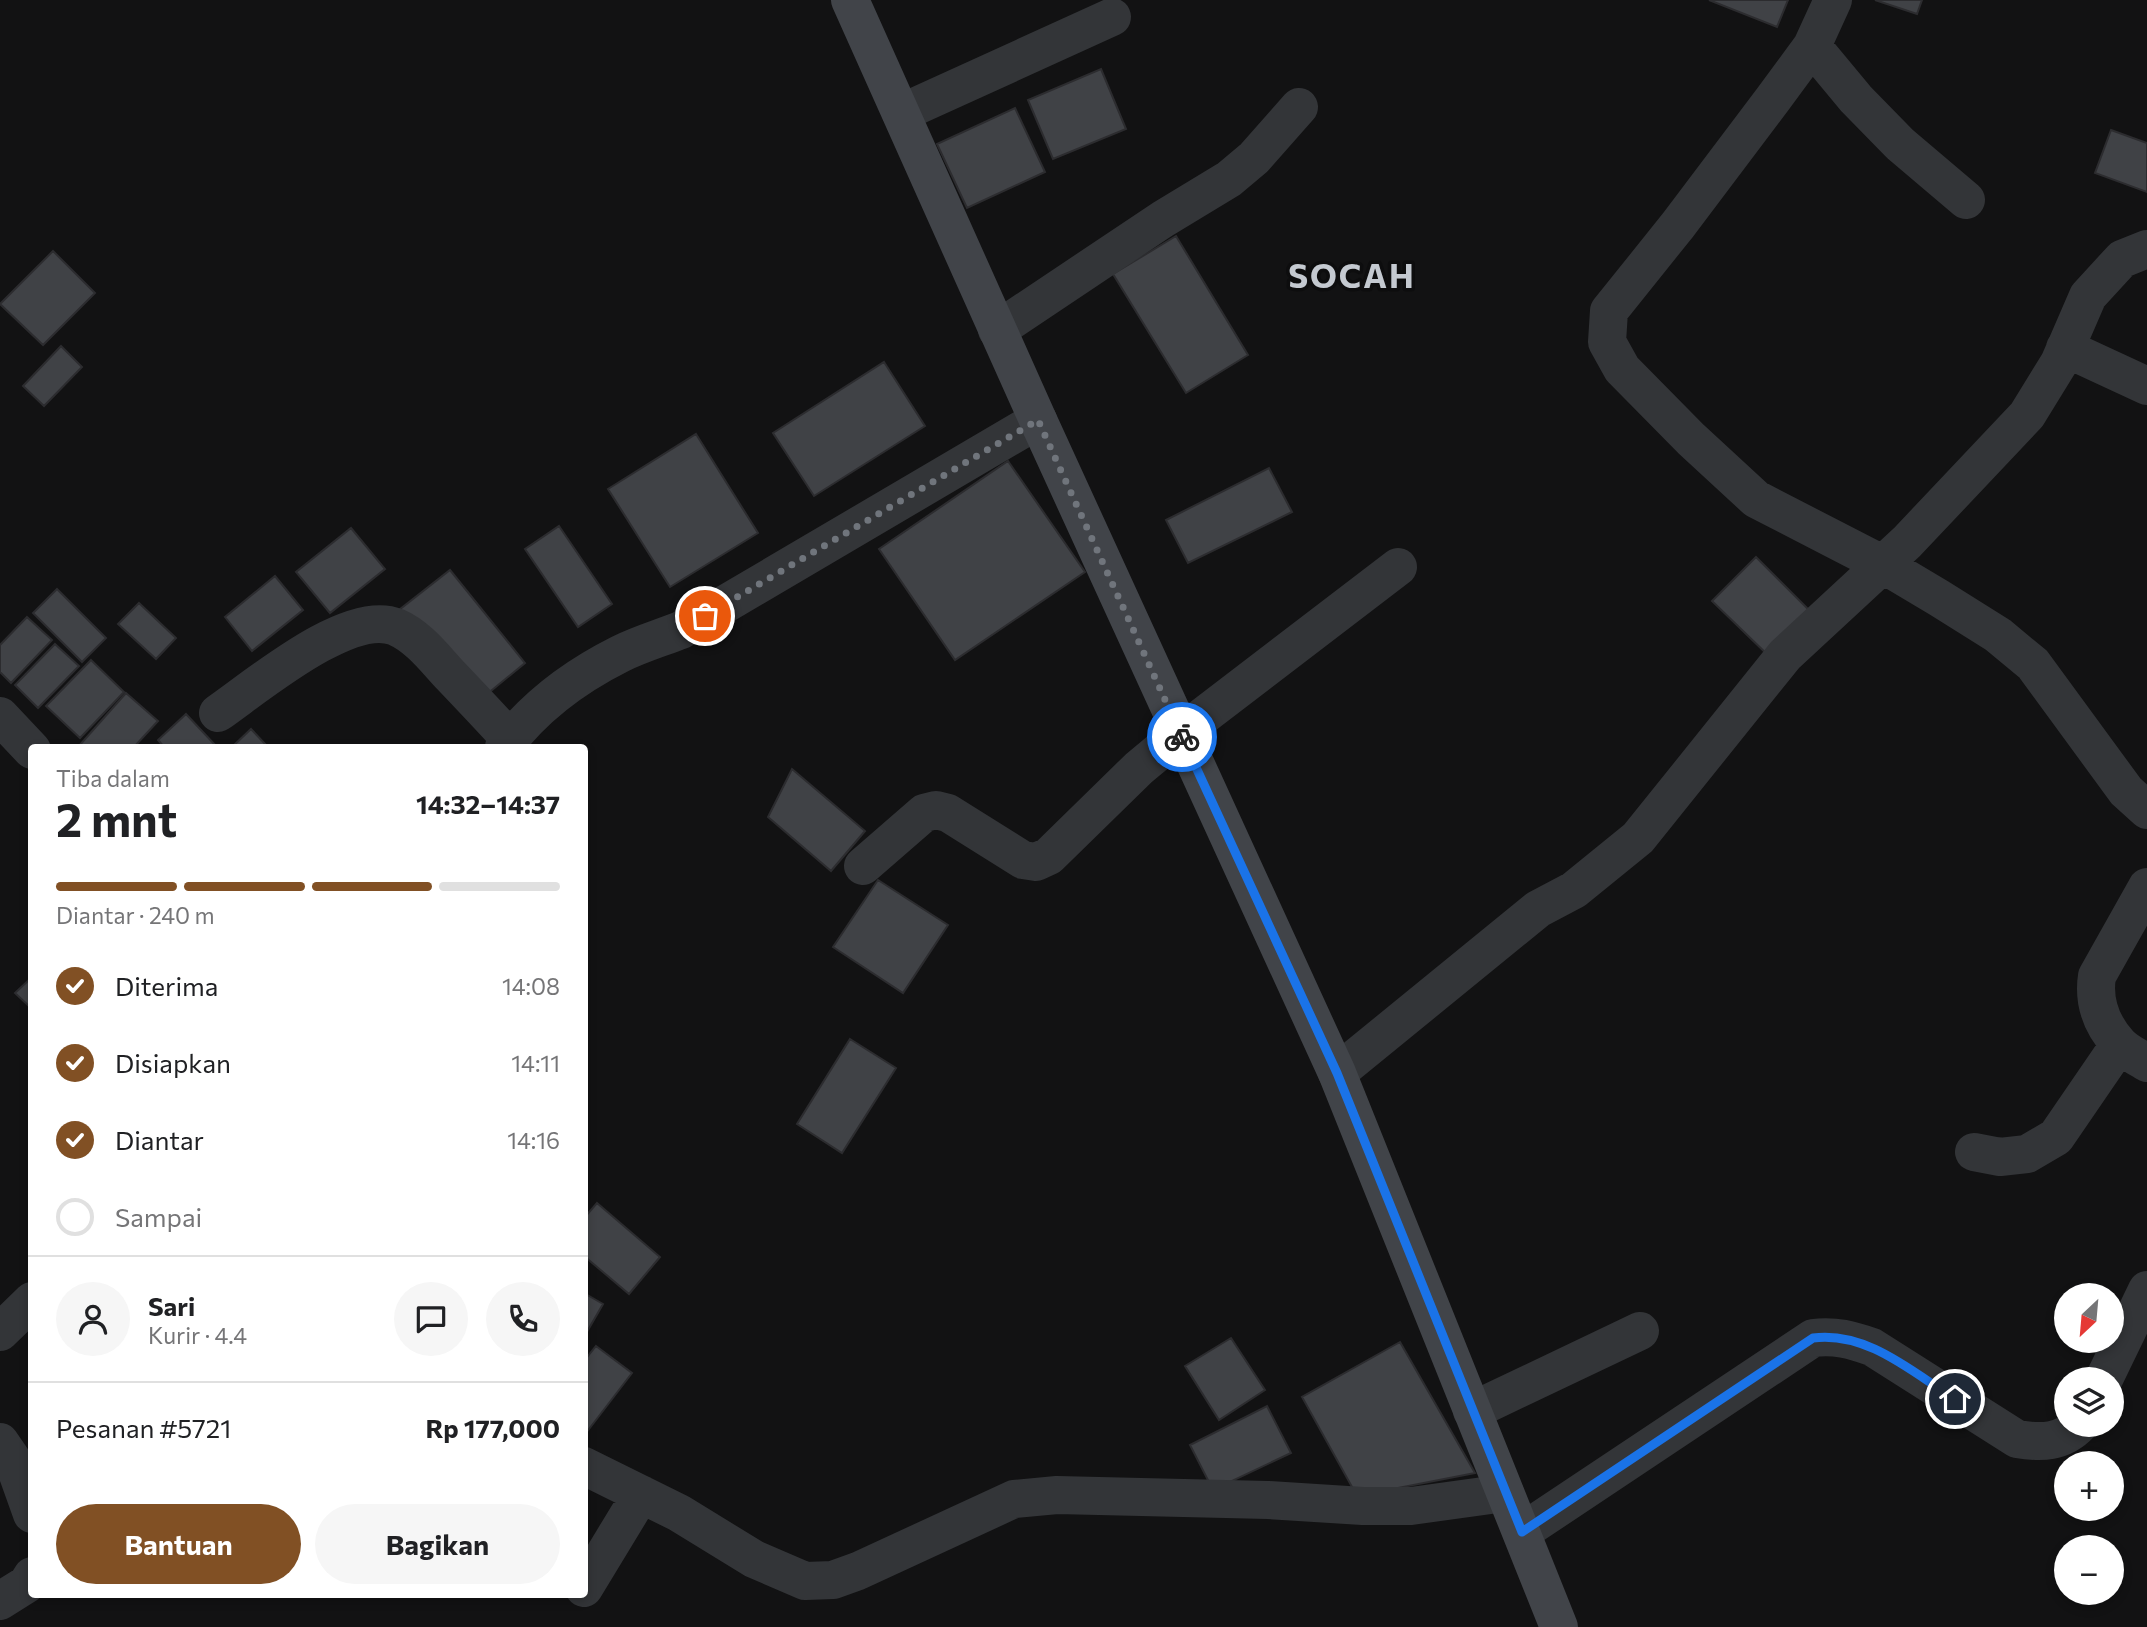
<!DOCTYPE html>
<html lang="id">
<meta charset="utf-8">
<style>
body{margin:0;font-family:Commissioner,sans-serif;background:#f6f6f6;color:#202124;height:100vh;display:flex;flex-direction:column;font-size:26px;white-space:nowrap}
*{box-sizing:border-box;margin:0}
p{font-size:23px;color:#757577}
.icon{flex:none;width:38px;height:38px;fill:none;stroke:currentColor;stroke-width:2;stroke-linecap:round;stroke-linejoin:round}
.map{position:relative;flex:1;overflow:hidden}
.details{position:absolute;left:28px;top:744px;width:560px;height:854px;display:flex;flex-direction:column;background:#fff;border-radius:7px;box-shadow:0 4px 10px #0003}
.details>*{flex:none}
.needle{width:46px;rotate:206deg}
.controls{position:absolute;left:2054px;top:1283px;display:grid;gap:14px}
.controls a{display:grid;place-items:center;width:70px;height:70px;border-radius:50%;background:#fff;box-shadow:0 4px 10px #0003;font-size:35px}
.pin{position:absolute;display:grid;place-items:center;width:60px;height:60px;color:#fff;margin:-30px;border:4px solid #fff;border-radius:50%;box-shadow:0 2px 7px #0007}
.courier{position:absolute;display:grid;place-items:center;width:70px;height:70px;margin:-35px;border:5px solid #1a73e8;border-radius:50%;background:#fff;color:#222;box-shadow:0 2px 9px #0007}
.head em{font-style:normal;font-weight:700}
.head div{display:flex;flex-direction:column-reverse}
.head{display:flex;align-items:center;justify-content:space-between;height:119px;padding:0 28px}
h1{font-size:46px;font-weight:700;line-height:52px}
.bar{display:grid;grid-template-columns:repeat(4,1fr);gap:10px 7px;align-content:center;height:84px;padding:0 28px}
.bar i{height:9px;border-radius:5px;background:#e0e0e0}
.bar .on{background:#815024}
.bar p{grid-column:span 4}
.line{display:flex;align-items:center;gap:18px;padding:0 28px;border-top:2px solid #e0e0e0}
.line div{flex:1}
.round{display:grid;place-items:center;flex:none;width:74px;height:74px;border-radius:37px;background:#f6f6f6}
ol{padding:0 28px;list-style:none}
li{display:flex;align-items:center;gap:21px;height:77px}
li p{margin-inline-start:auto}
li .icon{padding:7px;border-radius:50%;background:#815024;color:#fff;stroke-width:4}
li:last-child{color:#757577}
li i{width:38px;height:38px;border:4px solid #e0e0e0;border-radius:50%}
.primary-button{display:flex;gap:14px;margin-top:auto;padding:14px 28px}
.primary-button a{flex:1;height:80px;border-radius:42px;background:#815024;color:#fff;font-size:28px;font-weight:700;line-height:80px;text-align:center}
.primary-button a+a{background:#f6f6f6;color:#202124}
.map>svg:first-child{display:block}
.building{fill:#404246;stroke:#2c2c2f;stroke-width:2}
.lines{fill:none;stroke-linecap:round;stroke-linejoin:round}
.street{stroke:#333538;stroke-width:38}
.secondary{stroke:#414449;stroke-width:38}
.done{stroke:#70757c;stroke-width:7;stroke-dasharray:0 12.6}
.route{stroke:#1a73e8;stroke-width:9}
.labels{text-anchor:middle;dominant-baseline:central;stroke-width:7;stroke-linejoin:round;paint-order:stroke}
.district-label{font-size:33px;font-weight:bold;letter-spacing:2px;fill:#c4c9d0;stroke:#0d0d0e}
</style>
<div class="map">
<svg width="2147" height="1627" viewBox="0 0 2147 1627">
<rect width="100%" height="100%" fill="#121213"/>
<path class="building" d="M 1709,0 L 1788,0 L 1777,27 Z
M 1875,0 L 1922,0 L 1917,14 Z
M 1101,69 L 1126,129 L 1053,159 L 1028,100 Z
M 1015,108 L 1045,172 L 967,208 L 937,144 Z
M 2111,130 L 2147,143 L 2147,192 L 2095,173 Z
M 1176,236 L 1248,355 L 1186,393 L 1113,274 Z
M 53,251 L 95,293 L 43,345 L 0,304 Z
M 61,346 L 82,367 L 44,406 L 23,386 Z
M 884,362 L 925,426 L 814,496 L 773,433 Z
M 696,434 L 758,533 L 670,587 L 608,489 Z
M 1008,461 L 1085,572 L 955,660 L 879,549 Z
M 1269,468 L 1292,512 L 1188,563 L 1166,520 Z
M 559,526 L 612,604 L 578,627 L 525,549 Z
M 351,528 L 385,569 L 330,613 L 296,572 Z
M 1756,557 L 1815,616 L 1772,659 L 1712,601 Z
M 450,570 L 525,663 L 475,704 L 399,610 Z
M 275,576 L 303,610 L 252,651 L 225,617 Z
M 57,589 L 106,638 L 82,662 L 33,613 Z
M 139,603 L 176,638 L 156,659 L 118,624 Z
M 27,617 L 52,640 L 11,683 L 0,672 L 0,645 Z
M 55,644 L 79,666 L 38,708 L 15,685 Z
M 91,660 L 124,692 L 80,738 L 46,706 Z
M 126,693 L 158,721 L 134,747 L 78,747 Z
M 186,714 L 217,747 L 164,747 L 158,740 Z
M 251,729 L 268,747 L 232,747 Z
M 792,769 L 865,831 L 831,871 L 768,817 Z
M 878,880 L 948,925 L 903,993 L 833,947 Z
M 32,977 L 32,1009 L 15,993 Z
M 850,1039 L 896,1068 L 842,1153 L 797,1124 Z
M 597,1203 L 660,1257 L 629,1294 L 584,1256 L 584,1218 Z
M 584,1293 L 603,1304 L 584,1337 Z
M 1231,1338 L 1265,1390 L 1219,1420 L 1185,1366 Z
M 1400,1342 L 1475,1473 L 1357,1496 L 1302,1397 Z
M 596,1346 L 632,1373 L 586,1433 L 584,1361 Z
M 1267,1406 L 1291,1453 L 1213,1490 L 1190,1445 Z"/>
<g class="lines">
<path class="street" d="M 1833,0 L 1812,46 L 1773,99 L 1678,225 L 1609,311 L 1607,342 L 1622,369 L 1691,439 L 1756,499 L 1882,564 L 1939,598 L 1998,635 L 2033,664 L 2126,791 L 2147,810
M 1812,46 L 1856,99 L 1900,144 L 1966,200
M 901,113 L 1112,17
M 997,330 L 1163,219 L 1229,179 L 1254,158 L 1299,107
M 2065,348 L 2147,386
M 218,713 C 257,686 349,608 396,627 C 419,637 435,659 451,676 C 471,697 491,718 510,739
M 0,716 L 32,750
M 504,747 C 534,707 576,676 620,654 C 640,644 661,638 681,630 L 1038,420
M 863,866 L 924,813 L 936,810 L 948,813 L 1023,860 L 1036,862 L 1049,856 L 1139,768 L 1181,733 L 1398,567
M 2147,887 L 2097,976 C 2093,1002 2101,1024 2119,1044 C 2126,1052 2138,1057 2147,1063
M 1337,1073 L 1538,909 L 1574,890 L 1638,838 L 1785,655 L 1907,542 L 2027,415 L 2059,363 L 2088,296 L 2122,259 L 2147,249
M 1974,1152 L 2000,1157 L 2027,1154 L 2056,1137 L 2119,1045
M 0,1332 L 32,1301
M 2104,1379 L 2147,1290
M 1472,1411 L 1640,1331
M 0,1442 L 13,1461 L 32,1514
M 584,1466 L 679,1513 L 754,1559 L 805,1581 L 833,1580 L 858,1571 L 1014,1499 L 1057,1495 L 1268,1500 L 1363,1506 L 1411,1506 L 1505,1493
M 1522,1532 L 1813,1338 C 1835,1335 1852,1340 1872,1347 L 2017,1439 C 2041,1443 2062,1443 2080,1424
M 584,1588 L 641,1494
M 0,1601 L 27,1584 L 32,1576"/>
<path class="secondary" d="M 850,0 L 1038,420 L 1337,1073 L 1559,1627"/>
</g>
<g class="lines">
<path class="done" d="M 705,616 L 1038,420 L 1182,737"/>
<path class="route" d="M 1182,737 L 1337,1073 L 1522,1532 L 1813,1338 C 1867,1331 1912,1372 1955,1399"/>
</g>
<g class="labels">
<g class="district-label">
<text x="1352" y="274">SOCAH</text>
</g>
</g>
</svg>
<div class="controls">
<a><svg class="needle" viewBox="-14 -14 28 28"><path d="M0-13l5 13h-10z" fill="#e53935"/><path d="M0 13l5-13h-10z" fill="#757577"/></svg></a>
<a><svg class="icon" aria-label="layers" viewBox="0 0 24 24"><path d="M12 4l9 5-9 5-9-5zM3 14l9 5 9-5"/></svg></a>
<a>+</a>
<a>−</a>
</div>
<div class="pin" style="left:705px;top:616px;background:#ea580c"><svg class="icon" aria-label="bag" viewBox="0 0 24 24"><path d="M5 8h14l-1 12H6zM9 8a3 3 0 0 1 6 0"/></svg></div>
<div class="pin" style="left:1955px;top:1399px;background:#1f2937"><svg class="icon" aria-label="home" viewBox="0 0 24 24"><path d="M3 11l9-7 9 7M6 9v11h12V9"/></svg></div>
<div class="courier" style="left:1182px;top:737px"><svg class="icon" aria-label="bike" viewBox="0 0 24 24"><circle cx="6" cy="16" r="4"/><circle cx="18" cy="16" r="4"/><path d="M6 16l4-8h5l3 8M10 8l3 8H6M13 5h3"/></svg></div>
<section class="details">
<div class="head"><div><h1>2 mnt</h1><p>Tiba dalam</p></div><em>14:32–14:37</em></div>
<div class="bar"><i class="on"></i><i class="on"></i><i class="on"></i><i></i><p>Diantar · 240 m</p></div>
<ol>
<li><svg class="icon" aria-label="check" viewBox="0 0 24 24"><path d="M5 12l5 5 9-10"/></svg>Diterima<p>14:08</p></li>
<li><svg class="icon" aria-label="check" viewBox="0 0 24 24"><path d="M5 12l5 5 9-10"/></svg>Disiapkan<p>14:11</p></li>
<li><svg class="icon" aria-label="check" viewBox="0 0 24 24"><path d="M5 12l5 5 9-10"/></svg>Diantar<p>14:16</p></li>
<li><i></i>Sampai</li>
</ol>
<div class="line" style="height:126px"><a class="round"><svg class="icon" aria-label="person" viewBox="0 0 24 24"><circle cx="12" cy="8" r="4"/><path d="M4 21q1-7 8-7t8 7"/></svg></a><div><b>Sari</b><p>Kurir · 4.4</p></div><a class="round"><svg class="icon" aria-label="chat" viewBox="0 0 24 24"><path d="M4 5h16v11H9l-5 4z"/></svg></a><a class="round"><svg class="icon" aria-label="phone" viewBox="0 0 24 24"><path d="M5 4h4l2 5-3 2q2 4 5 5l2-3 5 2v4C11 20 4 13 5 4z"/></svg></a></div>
<div class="line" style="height:91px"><div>Pesanan #5721</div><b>Rp 177,000</b></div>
<div class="primary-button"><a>Bantuan</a><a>Bagikan</a></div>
</section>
</div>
